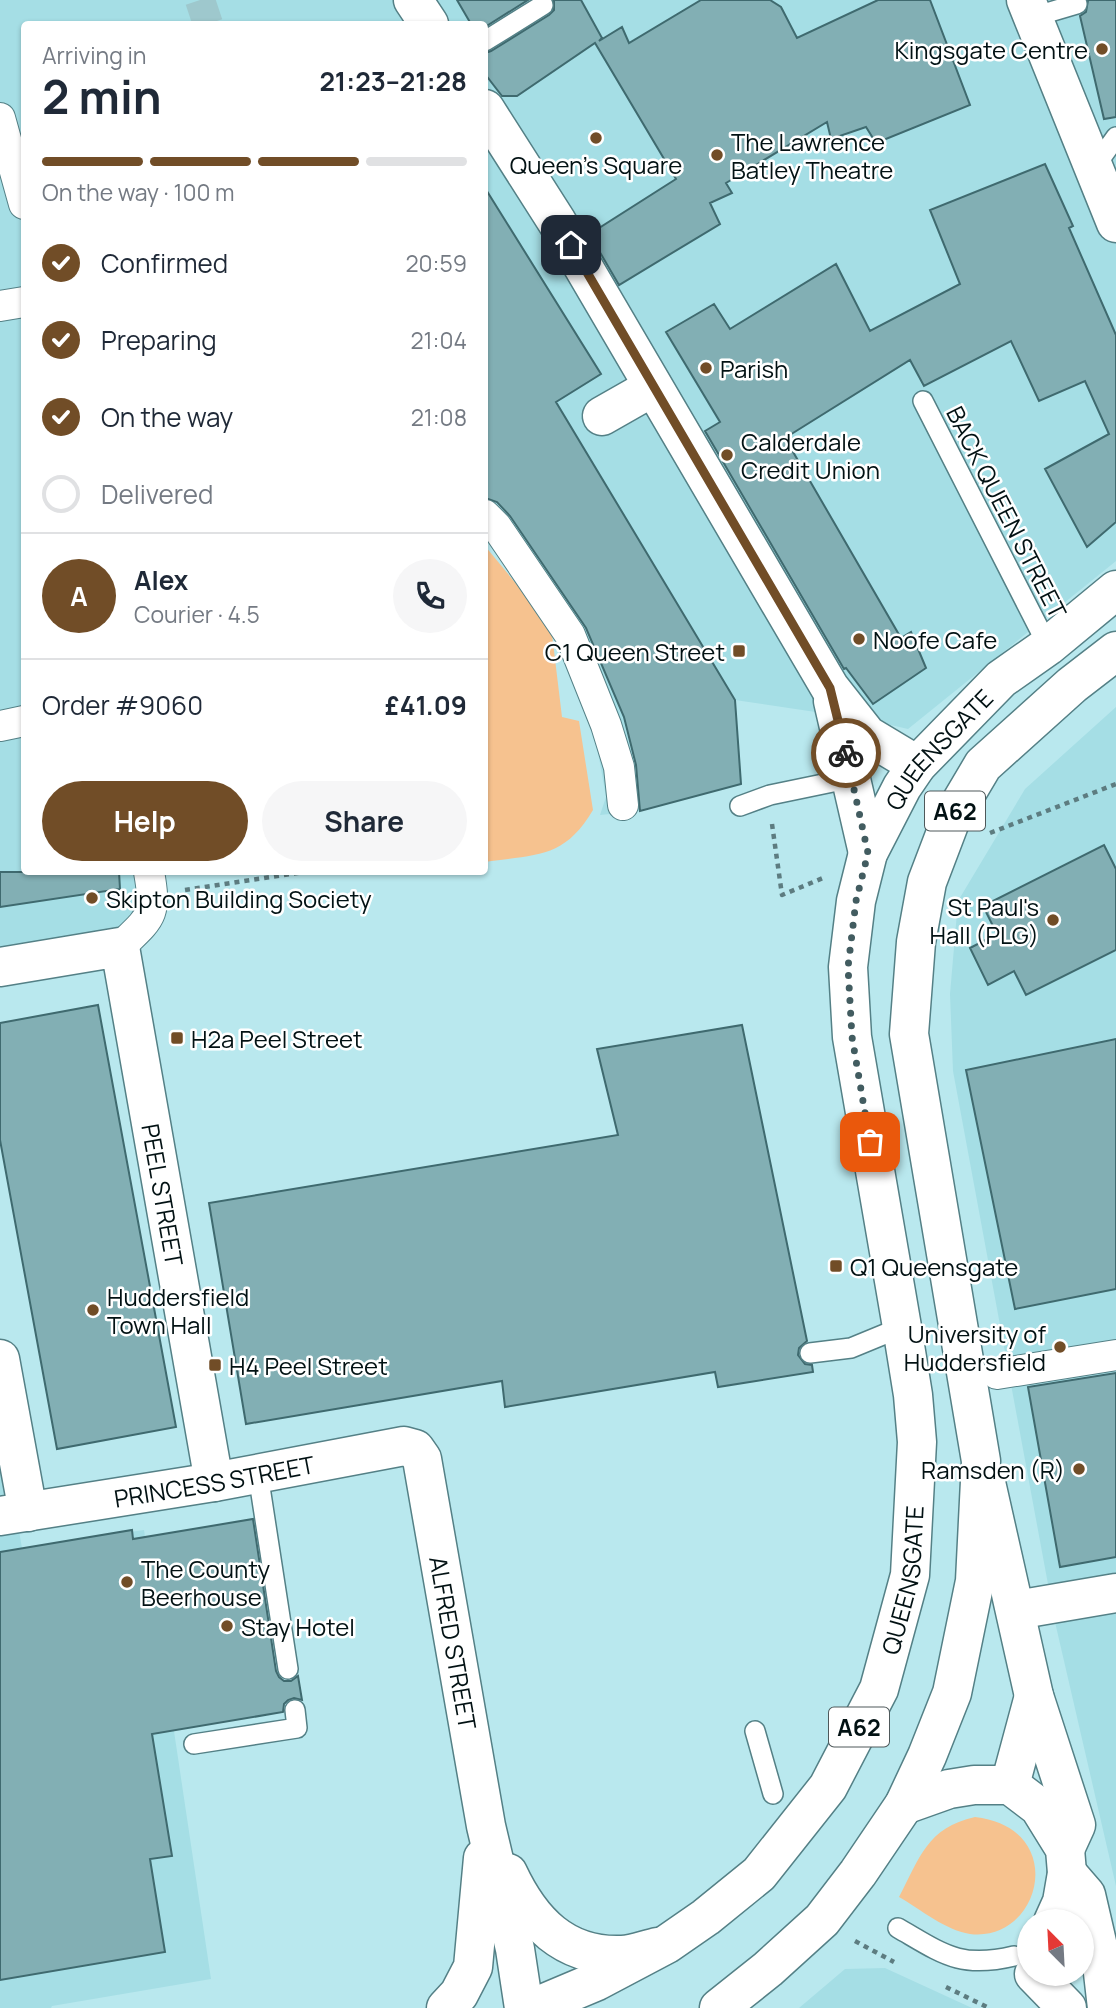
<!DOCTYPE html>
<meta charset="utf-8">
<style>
body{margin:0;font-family:Manrope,sans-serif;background:#f6f6f7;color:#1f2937;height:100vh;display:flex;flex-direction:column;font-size:26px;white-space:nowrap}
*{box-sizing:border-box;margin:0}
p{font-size:23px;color:#747a83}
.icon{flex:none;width:38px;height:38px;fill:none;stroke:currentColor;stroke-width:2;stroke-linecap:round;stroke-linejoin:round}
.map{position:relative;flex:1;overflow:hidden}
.side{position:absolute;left:21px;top:21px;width:467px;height:854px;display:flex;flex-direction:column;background:#fff;border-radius:7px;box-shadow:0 2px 5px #0004}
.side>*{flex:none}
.needle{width:46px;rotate:336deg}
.fabs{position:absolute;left:1017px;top:1909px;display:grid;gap:14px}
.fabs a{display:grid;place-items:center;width:77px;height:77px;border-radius:50%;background:#fff;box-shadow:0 2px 5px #0004;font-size:35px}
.pin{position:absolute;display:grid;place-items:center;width:60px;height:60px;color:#fff;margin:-30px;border-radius:14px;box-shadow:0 4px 10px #0006}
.courier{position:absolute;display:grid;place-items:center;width:70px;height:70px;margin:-35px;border:5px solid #714d27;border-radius:50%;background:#fff;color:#222;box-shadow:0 2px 9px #0007}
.overview em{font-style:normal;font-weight:700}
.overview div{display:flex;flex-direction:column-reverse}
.overview{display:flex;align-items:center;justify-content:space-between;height:119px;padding:0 21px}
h1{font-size:46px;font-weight:700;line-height:52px}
.bar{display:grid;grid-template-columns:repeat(4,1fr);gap:10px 7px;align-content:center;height:84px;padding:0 21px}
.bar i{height:9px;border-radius:5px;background:#e0e1e3}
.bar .active{background:#714d27}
.bar p{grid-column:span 4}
.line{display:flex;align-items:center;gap:18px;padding:0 21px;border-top:2px solid #e0e1e3}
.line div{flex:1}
.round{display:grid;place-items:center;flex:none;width:74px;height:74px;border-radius:37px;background:#f6f6f7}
ol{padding:0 21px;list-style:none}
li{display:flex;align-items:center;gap:21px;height:77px}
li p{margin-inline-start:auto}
li .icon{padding:7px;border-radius:50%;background:#714d27;color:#fff;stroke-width:4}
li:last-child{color:#747a83}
li i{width:38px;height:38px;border:4px solid #e0e1e3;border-radius:50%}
.cta{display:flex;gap:14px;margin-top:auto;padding:14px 21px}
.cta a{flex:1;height:80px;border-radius:42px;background:#714d27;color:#fff;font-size:28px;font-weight:700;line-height:80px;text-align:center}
.cta a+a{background:#f6f6f7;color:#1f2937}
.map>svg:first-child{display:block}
.built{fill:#a5dee5}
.green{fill:#f6c28f}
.building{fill:#82afb4;stroke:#3f6a6f;stroke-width:2}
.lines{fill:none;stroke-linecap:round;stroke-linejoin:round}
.pedestrian-tunnel{stroke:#9ec8cd;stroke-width:30;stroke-dasharray:30 15;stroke-linecap:butt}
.service-casing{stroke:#548086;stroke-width:22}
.pedestrian-casing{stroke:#548086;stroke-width:32}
.minor-casing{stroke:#548086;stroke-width:41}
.trunk-casing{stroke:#548086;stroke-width:41}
.path{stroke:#5d7c80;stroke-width:4.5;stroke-dasharray:5 5;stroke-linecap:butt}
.service{stroke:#fff;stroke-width:19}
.pedestrian{stroke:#fff;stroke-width:30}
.minor{stroke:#fff;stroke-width:38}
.trunk{stroke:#fff;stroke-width:38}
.done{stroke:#425c60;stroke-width:7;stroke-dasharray:0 12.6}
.route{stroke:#714d27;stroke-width:9}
.poi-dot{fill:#714d27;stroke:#fff;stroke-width:2.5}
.labels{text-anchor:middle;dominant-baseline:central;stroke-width:5;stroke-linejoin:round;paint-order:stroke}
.shield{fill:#fff;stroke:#4e585a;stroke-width:2}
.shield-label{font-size:23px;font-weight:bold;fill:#021113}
.poi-label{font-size:24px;fill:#021113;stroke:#fff;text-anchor:start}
.street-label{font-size:24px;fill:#021113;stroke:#fff}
</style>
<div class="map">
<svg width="1116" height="2008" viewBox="0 0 1116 2008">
<rect width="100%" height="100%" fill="#b9e8ee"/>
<path class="built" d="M 0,0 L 1116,0 L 1116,561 L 908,729 L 869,720 L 735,700 L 741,784 L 640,811 L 600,815 L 606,797 L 591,713 L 559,637 L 485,534 L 485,24 L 24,24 L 24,872 L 158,872 L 164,913 L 118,938 L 0,962 Z
M 1116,707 L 1116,1886 L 1055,1622 L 953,1071 L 950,994 L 958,901 L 1025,789 Z
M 0,1424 L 22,1548 L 144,1530 L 211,1979 L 52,2006 L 51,2008 L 0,2008 Z
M 885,1968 L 972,2008 L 799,2008 L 845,1969 Z"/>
<path class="green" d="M 485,546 L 551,626 L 562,717 L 579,721 L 593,810 C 564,859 537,854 485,862 Z
M 975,1817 C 1070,1828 1041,1943 970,1934 C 945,1930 920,1909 899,1897 C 920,1857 927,1828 975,1817 Z"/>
<path class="building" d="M 457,0 L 528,0 L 485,27 L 485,24 L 471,24 Z
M 554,0 L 581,0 L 602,38 L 599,41 L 622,27 L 629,43 L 701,0 L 770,0 L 781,7 L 797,38 L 878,0 L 930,0 L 970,105 L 876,143 L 866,127 L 831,139 L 827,122 L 726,183 L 732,193 L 710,203 L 720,224 L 619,285 L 591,237 L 596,230 L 676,179 L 595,43 L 517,96 L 502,96 L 485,74 L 485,53 L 491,51 L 549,15 L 554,10 Z
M 1088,0 L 1116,0 L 1116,117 L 1104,119 L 1080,16 L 1086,12 Z
M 1045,164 L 1073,226 L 1069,228 L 1116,335 L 1116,522 L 1087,547 L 1045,469 L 1109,434 L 1085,381 L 1039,401 L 1011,341 L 924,386 L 910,360 L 785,438 L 901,638 L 911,632 L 926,668 L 873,704 L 846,668 L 844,669 L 705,431 L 720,422 L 666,332 L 714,304 L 730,329 L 836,264 L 870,331 L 960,284 L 930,210 Z
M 485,188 L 601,374 L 556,402 L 735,700 L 741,784 L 640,811 L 636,765 L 624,717 L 586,628 L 510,516 L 497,502 L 485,498 Z
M 1104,845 L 1116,869 L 1116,950 L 1026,995 L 1014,971 L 988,985 L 970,948 L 997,934 L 983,906 Z
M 0,872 L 119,872 L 120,889 L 0,907 Z
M 98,1005 L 176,1427 L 57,1449 L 0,1140 L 0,1023 Z
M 742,1025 L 807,1341 L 799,1348 L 798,1355 L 805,1364 L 812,1365 L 813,1372 L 718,1387 L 715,1372 L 505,1407 L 502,1381 L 246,1424 L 209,1203 L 618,1135 L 597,1049 Z
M 1116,1039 L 1116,1289 L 1015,1309 L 966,1070 Z
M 1116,1373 L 1116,1557 L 1060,1567 L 1028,1387 Z
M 253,1519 L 276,1671 L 279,1677 L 284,1681 L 291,1681 L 298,1676 L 302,1700 L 294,1698 L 288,1700 L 284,1704 L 283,1712 L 152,1734 L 172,1856 L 150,1859 L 165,1952 L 0,1980 L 0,1552 L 132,1530 L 133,1539 Z"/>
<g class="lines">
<path class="pedestrian-tunnel" d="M 200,0 L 208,24"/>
<defs>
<path id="service" d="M 1033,17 L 1077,4
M 485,41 L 543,5
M 1093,169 L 1116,137
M 923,401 L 1048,646
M 740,806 L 770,795 L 852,778
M 810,1353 L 851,1348 L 902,1327
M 258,1474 L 288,1669
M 755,1731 L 773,1794
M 194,1744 L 297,1728 L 295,1710
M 898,1928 C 943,1954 960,1969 1014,1956"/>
<path id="pedestrian" d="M 0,118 L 24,204
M 0,306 L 24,302
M 485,515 L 496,526 L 570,635 L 606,725 L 619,767 L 623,805
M 0,726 L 24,721
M 120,947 C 151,917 157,916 149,872
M 997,1374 L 1116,1355"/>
<g id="minor">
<path d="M 413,0 L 429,24"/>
<path d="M 1026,0 L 1116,223"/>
<path d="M 485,109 L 557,222 L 830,688 L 867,735 L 917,765"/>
<path d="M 602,416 L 653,387"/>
<path d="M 833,701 L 868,853"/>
<path id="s1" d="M 0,967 L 120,947 L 214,1482"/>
<path d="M 0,1359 L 28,1512"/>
<path d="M 985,1478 L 1034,1696 L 1076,1825 L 1065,1849"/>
<path id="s2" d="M 0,1516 L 214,1482 L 404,1446 L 415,1449 L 422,1459 L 486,1826 L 515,1949 L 524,2008"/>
<path d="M 1016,1610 L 1116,1593"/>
<path d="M 1010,1785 L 1034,1696"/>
<path d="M 904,1805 L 949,1789 L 974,1785 L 1010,1785 L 1039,1807 L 1065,1849 L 1067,1873 L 1062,1902 L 1053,1922"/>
<path d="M 508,1873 C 531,1922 564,1957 621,1955 C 633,1955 647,1949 658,1947"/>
<path d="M 1067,1873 L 1086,1895 L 1102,1964 L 1107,2008"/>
<path d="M 1034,1974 L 1067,2008"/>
<path d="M 446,2008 L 459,1994 L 473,1967 L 483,1858"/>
</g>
<g id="trunk">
<path id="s3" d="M 533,2008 L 597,1981 L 667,1944 L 706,1917 L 759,1874 L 828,1787 L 879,1689 L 910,1575 L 917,1442 L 913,1395 L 902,1327 L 852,1037 L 848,967 L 856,901 L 868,853 L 902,787 L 917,765 L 1001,679 L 1048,646 L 1116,590"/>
<path d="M 719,2008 L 768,1969 L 822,1920 L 858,1873 L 904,1805 L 927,1756 L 952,1693 L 975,1581 L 981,1461 L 909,1034 L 916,942 L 927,882 L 951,819 L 983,765 L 1072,685 L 1116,651"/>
</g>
</defs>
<use href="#service" class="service-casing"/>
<use href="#pedestrian" class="pedestrian-casing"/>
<use href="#minor" class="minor-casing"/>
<use href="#trunk" class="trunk-casing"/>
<path class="path" d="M 772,824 L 782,895 L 823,878
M 990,833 L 1116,784
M 185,890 L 303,872
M 855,1941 L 894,1962
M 946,1987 L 989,2008"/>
<use href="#service" class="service"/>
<use href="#pedestrian" class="pedestrian"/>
<use href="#minor" class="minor"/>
<use href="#trunk" class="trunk"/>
</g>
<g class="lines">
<path class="done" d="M 846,753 L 868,853 L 856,901 L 848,967 L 852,1037 L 870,1142"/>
<path class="route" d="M 571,245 L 830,688 L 846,753"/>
</g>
<g class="poi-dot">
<circle cx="1102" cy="49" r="7"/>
<circle cx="596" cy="138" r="7"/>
<circle cx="717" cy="155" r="7"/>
<circle cx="706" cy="368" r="7"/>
<circle cx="727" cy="455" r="7"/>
<circle cx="859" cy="639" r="7"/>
<rect x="732" y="644" width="14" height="14" rx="3.5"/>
<circle cx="92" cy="898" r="7"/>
<circle cx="1053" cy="920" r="7"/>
<rect x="170" y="1031" width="14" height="14" rx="3.5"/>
<rect x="829" y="1259" width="14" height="14" rx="3.5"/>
<circle cx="93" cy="1310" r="7"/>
<circle cx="1060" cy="1347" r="7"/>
<rect x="208" y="1358" width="14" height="14" rx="3.5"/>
<circle cx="1079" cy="1469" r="7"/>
<circle cx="127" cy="1582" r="7"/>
<circle cx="227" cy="1626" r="7"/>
</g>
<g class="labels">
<g class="shield">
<rect x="925" y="791.5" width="60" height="39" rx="5"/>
<rect x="829" y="1707.5" width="60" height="39" rx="5"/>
</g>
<g class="shield-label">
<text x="955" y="811">A62</text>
<text x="859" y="1727">A62</text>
</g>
<g class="poi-label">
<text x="1088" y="49" text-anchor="end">Kingsgate Centre</text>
<text x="731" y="141">The Lawrence<tspan x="731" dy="28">Batley Theatre</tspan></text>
<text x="596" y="164" text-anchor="middle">Queen's Square</text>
<text x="720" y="368">Parish</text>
<text x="741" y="441">Calderdale<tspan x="741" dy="28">Credit Union</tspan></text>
<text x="873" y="639">Noofe Cafe</text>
<text x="725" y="651" text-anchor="end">C1 Queen Street</text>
<text x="106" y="898">Skipton Building Society</text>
<text x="1039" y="906" text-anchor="end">St Paul's<tspan x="1039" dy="28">Hall (PLG)</tspan></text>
<text x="191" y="1038">H2a Peel Street</text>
<text x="850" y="1266">Q1 Queensgate</text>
<text x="107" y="1296">Huddersfield<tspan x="107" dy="28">Town Hall</tspan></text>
<text x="1046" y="1333" text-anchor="end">University of<tspan x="1046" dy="28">Huddersfield</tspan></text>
<text x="229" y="1365">H4 Peel Street</text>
<text x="1065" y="1469" text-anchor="end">Ramsden (R)</text>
<text x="141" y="1568">The County<tspan x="141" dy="28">Beerhouse</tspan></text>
<text x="241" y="1626">Stay Hotel</text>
</g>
<g class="street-label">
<text transform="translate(1007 512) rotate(63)">BACK QUEEN STREET</text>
<text stroke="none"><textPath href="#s3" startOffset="1460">QUEENSGATE</textPath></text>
<text stroke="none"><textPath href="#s1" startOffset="373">PEEL STREET</textPath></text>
<text stroke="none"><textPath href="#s2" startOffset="217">PRINCESS STREET</textPath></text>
<text stroke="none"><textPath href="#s3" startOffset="598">QUEENSGATE</textPath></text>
<text stroke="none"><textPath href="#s2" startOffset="620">ALFRED STREET</textPath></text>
</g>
</g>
</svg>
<div class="fabs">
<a><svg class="needle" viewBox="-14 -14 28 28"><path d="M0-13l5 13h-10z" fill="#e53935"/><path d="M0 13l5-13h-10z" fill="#747a83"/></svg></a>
</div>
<div class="pin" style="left:870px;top:1142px;background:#ea580c"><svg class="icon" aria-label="bag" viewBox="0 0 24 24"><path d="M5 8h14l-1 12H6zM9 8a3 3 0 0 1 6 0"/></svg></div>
<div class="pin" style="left:571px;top:245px;background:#1f2937"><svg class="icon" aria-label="home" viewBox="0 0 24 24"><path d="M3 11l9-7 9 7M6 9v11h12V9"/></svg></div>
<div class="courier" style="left:846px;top:753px"><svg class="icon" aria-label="bike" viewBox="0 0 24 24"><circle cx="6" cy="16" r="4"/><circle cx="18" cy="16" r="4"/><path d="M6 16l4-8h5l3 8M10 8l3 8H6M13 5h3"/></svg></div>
<section class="side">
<div class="overview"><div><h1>2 min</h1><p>Arriving in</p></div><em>21:23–21:28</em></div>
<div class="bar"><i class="active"></i><i class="active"></i><i class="active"></i><i></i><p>On the way · 100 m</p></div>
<ol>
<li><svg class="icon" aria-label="check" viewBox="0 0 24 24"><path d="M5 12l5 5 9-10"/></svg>Confirmed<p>20:59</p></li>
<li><svg class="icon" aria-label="check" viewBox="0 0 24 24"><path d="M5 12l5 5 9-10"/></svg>Preparing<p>21:04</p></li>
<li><svg class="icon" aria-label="check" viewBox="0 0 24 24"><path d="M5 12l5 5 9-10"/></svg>On the way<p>21:08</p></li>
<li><i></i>Delivered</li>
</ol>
<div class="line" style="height:126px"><b class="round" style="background:#714d27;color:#fff">A</b><div><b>Alex</b><p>Courier · 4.5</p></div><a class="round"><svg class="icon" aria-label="phone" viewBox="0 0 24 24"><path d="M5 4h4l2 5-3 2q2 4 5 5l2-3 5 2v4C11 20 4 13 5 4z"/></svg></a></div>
<div class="line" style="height:91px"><div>Order #9060</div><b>£41.09</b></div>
<div class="cta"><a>Help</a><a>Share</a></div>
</section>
</div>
